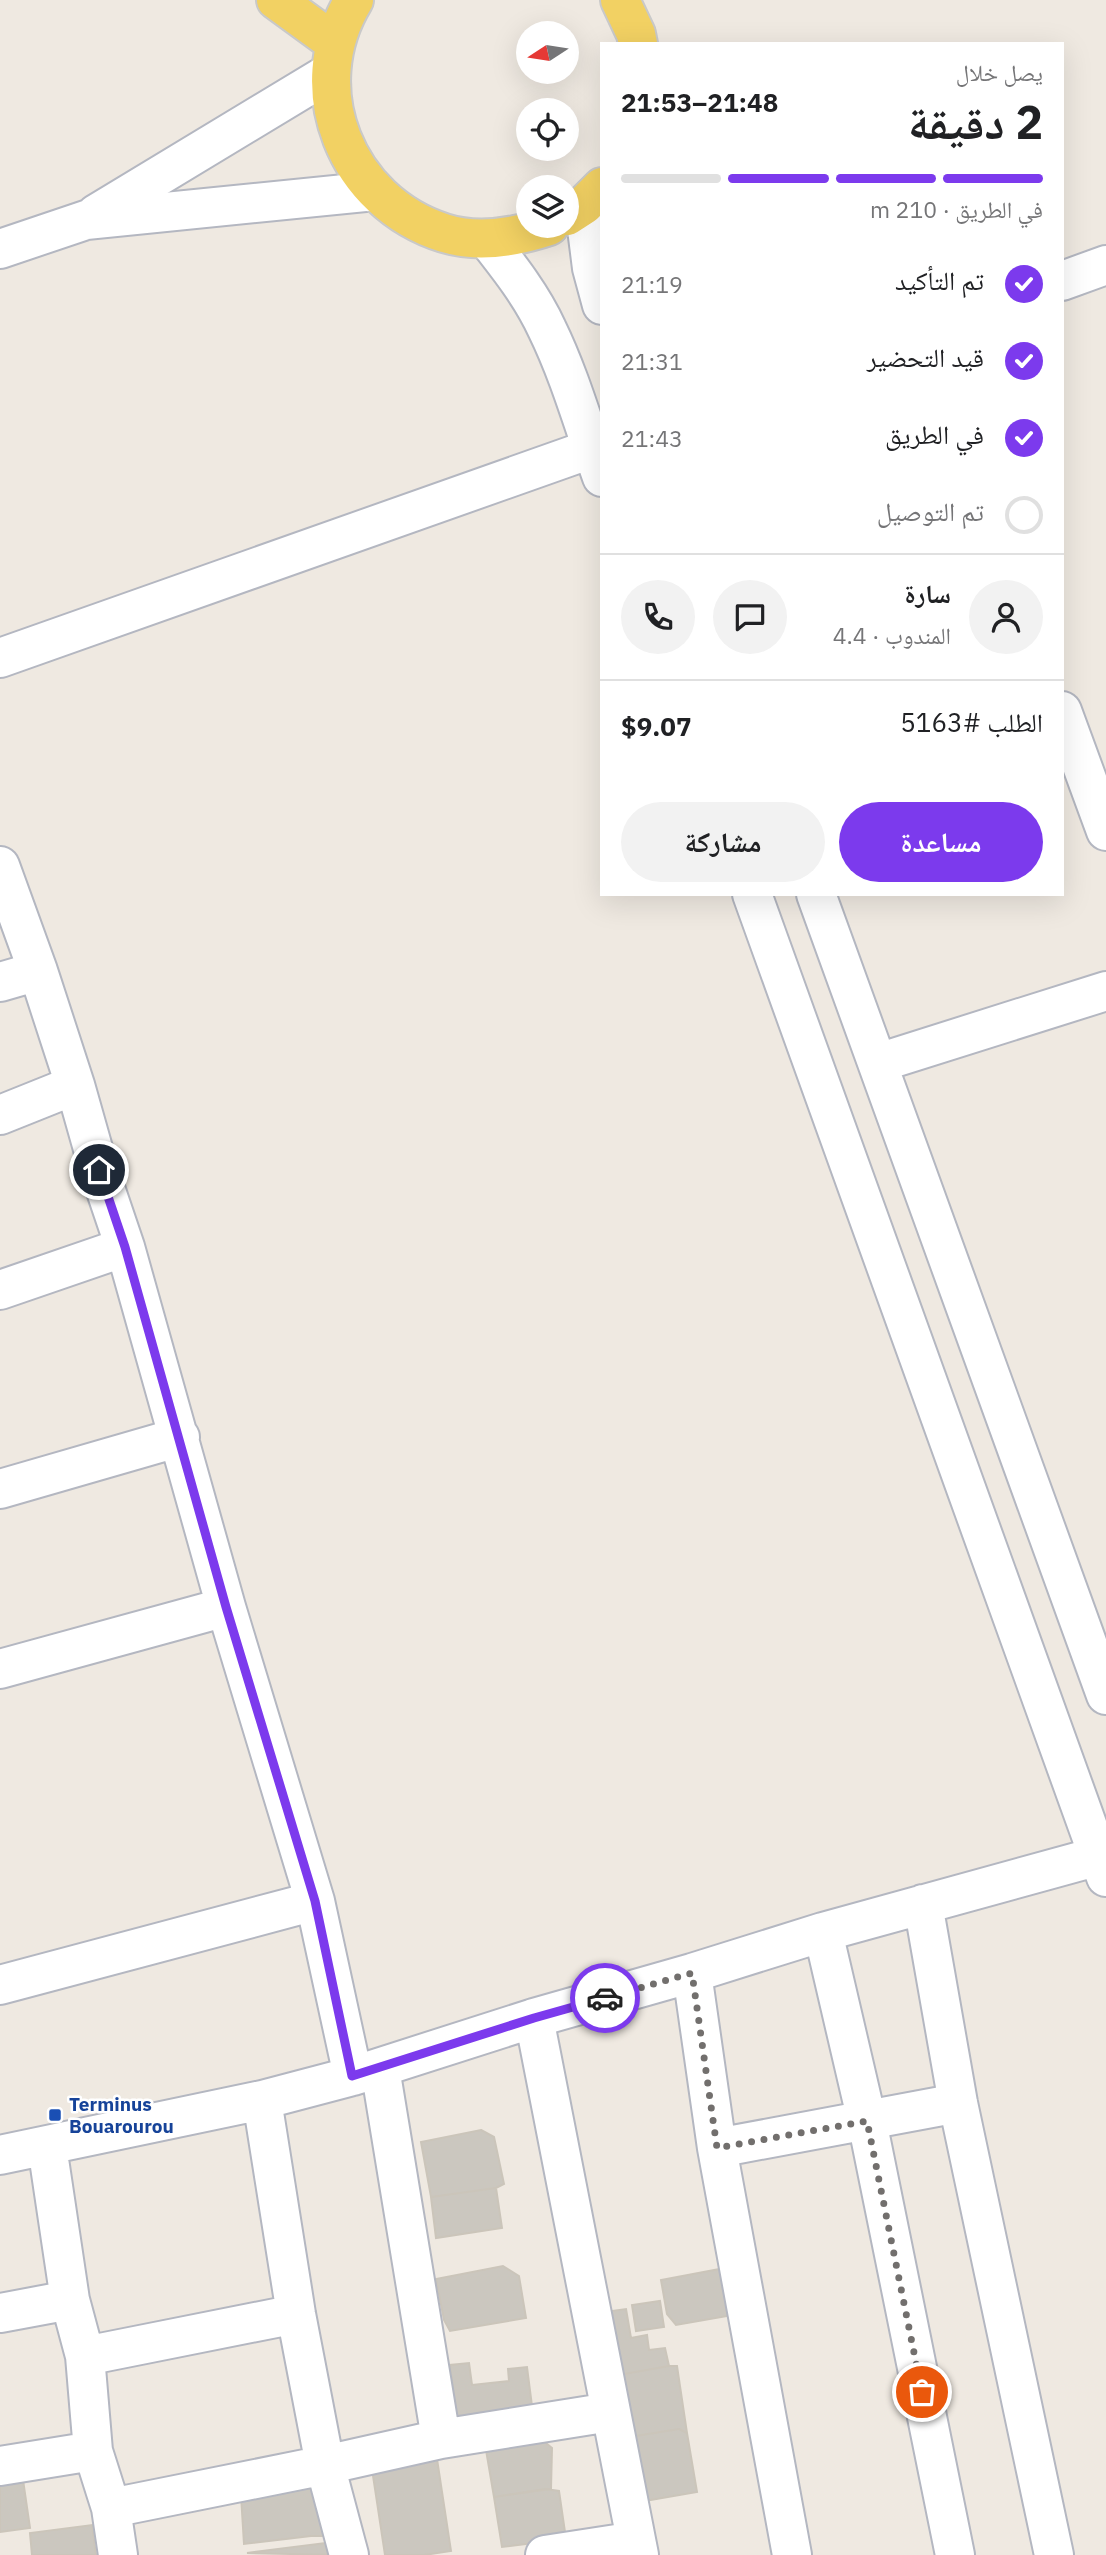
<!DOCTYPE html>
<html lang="ar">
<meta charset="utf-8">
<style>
body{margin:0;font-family:"IBM Plex Sans","Noto Naskh Arabic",sans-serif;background:#f2f2f2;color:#202124;direction:rtl;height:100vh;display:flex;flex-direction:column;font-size:26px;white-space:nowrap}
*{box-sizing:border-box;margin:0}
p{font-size:23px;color:#757577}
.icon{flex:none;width:38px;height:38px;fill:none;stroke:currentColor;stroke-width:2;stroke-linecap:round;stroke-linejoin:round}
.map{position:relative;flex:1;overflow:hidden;direction:ltr}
.drawer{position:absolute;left:600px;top:42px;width:464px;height:854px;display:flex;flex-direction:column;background:#fff;border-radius:0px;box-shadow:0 7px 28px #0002;direction:rtl}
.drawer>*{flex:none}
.needle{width:46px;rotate:258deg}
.buttons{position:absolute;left:516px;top:21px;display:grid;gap:14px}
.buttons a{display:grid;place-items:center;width:63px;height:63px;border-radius:50%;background:#fff;box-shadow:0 7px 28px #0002;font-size:35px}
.pin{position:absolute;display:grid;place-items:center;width:60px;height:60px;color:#fff;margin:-30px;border:4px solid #fff;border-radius:50%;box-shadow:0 2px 7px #0007}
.courier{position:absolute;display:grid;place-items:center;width:70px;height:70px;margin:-35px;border:5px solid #7c3aed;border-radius:50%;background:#fff;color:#222;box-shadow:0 2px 9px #0007}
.head em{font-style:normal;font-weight:800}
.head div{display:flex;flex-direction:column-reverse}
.head{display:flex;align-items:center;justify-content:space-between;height:119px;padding:0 21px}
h1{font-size:46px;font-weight:800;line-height:52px}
.bar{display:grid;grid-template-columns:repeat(4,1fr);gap:10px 7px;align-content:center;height:84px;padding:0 21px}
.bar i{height:9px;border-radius:5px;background:#e0e0e0}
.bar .active{background:#7c3aed}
.bar p{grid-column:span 4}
.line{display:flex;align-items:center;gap:18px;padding:0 21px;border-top:2px solid #e0e0e0}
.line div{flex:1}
.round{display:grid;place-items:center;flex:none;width:74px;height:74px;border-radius:37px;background:#f2f2f2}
ol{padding:0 21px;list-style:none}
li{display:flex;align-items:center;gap:21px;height:77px}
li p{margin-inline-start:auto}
li .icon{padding:7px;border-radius:50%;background:#7c3aed;color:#fff;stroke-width:4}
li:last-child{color:#757577}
li i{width:38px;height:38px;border:4px solid #e0e0e0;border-radius:50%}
.primary-button{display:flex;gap:14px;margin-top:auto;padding:14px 21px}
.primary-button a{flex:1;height:80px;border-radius:42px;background:#7c3aed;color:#fff;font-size:28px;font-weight:800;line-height:80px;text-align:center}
.primary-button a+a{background:#f2f2f2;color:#202124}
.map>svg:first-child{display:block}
.building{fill:#cbc7bf;stroke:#cbc5ba;stroke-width:2}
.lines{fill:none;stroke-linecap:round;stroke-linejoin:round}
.minor-casing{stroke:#b4b7c1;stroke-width:42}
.major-casing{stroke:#c9c9c9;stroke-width:42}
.minor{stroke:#fff;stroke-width:38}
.major{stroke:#f2d163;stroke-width:38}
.done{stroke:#726f6d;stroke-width:7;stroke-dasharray:0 12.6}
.route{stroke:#7c3aed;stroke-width:9}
.transit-dot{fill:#1a4fb4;stroke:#fff;stroke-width:2.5}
.labels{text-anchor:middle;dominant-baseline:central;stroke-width:5;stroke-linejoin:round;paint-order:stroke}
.transit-label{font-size:19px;font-weight:bold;fill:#164399;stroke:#fff;text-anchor:start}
</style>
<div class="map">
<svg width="1106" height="2555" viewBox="0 0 1106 2555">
<rect width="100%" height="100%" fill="#efe9e1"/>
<path class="building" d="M 481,2130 L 494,2137 L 504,2184 L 496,2188 L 431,2197 L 421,2142 Z
M 496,2188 L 502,2228 L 436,2238 L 431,2197 Z
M 503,2266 L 519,2276 L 526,2318 L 450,2331 L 444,2320 L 436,2279 Z
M 725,2268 L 733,2315 L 676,2325 L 667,2314 L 661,2280 Z
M 660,2301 L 664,2327 L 636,2331 L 632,2305 Z
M 626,2309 L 631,2338 L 647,2335 L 649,2350 L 665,2348 L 669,2366 L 613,2376 L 604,2312 Z
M 469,2363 L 472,2385 L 509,2381 L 508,2369 L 527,2367 L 533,2414 L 457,2424 L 450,2365 Z
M 669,2366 L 677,2366 L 687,2433 L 679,2429 L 623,2438 L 613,2376 Z
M 679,2429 L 687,2433 L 697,2492 L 633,2503 L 623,2438 Z
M 536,2435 L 552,2448 L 551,2489 L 494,2497 L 485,2444 Z
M 437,2459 L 451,2551 L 424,2555 L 385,2555 L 372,2469 Z
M 22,2473 L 30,2528 L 0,2532 L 0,2476 Z
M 302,2483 L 324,2496 L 336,2536 L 311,2536 L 244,2544 L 241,2495 Z
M 545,2489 L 559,2491 L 566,2539 L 502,2547 L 494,2497 Z
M 92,2525 L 96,2555 L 32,2555 L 30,2533 Z
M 333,2542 L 335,2555 L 247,2553 Z"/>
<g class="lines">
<defs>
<path id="minor" d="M 584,205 L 592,268 L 602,305
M 96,214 L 331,72
M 487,239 C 509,267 532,296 547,329 C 570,376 584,427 602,477
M 0,249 L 86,220 L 375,191
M 1062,281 L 1106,265
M 0,658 L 602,445
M 1062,711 L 1106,831
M 0,866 L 38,971 L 75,1085 L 99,1170 L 125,1247 L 226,1607 L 315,1901 L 353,2076
M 752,894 L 1106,1877
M 816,894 L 1106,1695
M 0,982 L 38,971
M 878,1063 L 1106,991
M 0,1115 L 75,1085
M 0,1290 L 125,1247
M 0,1489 L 180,1437
M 0,1669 L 226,1607
M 923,1904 L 958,2103 L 1054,2555
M 823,1932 L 867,2121 L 955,2555
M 692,1973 L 717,2148 L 792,2555
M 0,1985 L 315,1901
M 534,2018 L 639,2555
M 380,2068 L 441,2439
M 262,2100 L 296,2314 L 325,2465 L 349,2555
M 47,2146 L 70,2300 L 85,2356 L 93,2451 L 111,2508 L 118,2555
M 717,2148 L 958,2103
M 0,2155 L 262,2100 L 353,2076 L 534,2018 L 692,1973 L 823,1932 L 1106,1854
M 0,2313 L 70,2300
M 85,2356 L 296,2314
M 0,2466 L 93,2451
M 111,2508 L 325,2465 L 441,2439 L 610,2412
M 545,2555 L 636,2541"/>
<path id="major" d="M 276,0 L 335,43
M 354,0 C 300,89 346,202 444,233 C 479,244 516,237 549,226
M 620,0 L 636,34 L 638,44
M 567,216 L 584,205 L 602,187"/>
</defs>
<use href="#minor" class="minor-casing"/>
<use href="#major" class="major-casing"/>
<use href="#minor" class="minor"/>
<use href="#major" class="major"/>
</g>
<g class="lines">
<path class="done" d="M 605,1998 L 692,1973 L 717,2148 L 867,2121 L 922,2392"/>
<path class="route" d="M 99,1170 L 125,1247 L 226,1607 L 315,1901 L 352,2076 L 534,2018 L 605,1998"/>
</g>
<rect class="transit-dot" x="48" y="2108" width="14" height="14" rx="3.5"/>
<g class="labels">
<g class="transit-label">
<text x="69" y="2104">Terminus<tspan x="69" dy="22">Bouarourou</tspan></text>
</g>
</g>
</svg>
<div class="buttons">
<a><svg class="needle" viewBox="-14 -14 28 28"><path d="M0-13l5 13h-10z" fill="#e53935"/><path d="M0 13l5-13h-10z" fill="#757577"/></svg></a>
<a><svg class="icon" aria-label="locate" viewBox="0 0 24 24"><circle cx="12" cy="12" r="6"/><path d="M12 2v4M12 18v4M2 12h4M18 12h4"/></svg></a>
<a><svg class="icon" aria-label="layers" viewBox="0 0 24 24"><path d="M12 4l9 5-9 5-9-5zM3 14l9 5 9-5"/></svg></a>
</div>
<div class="pin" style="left:922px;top:2392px;background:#ea580c"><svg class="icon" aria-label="bag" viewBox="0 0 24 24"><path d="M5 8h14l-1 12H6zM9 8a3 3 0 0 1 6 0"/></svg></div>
<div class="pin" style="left:99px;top:1170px;background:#1f2937"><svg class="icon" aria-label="home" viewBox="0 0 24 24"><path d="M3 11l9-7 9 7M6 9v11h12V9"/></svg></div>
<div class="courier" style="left:605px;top:1998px"><svg class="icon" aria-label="car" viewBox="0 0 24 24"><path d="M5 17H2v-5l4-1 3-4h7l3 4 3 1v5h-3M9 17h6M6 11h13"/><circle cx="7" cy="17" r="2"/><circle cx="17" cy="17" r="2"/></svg></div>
<section class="drawer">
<div class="head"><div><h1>2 دقيقة</h1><p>يصل خلال</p></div><em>21:48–21:53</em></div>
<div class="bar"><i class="active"></i><i class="active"></i><i class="active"></i><i></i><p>في الطريق · 210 m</p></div>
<ol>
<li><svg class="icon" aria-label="check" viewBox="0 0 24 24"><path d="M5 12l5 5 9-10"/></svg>تم التأكيد<p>21:19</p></li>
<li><svg class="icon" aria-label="check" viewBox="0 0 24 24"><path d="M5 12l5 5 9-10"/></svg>قيد التحضير<p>21:31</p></li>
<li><svg class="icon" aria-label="check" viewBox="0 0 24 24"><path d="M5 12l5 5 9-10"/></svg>في الطريق<p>21:43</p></li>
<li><i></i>تم التوصيل</li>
</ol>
<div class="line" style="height:126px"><a class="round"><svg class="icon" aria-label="person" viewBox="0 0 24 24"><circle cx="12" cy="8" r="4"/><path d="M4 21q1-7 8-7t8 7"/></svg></a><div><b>سارة</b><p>المندوب · 4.4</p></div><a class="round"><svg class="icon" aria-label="chat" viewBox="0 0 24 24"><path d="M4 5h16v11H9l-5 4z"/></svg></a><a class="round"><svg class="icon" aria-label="phone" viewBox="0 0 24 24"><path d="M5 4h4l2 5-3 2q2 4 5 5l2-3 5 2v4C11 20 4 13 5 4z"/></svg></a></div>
<div class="line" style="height:91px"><div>الطلب #5163</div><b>$9.07</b></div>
<div class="primary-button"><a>مساعدة</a><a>مشاركة</a></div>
</section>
</div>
